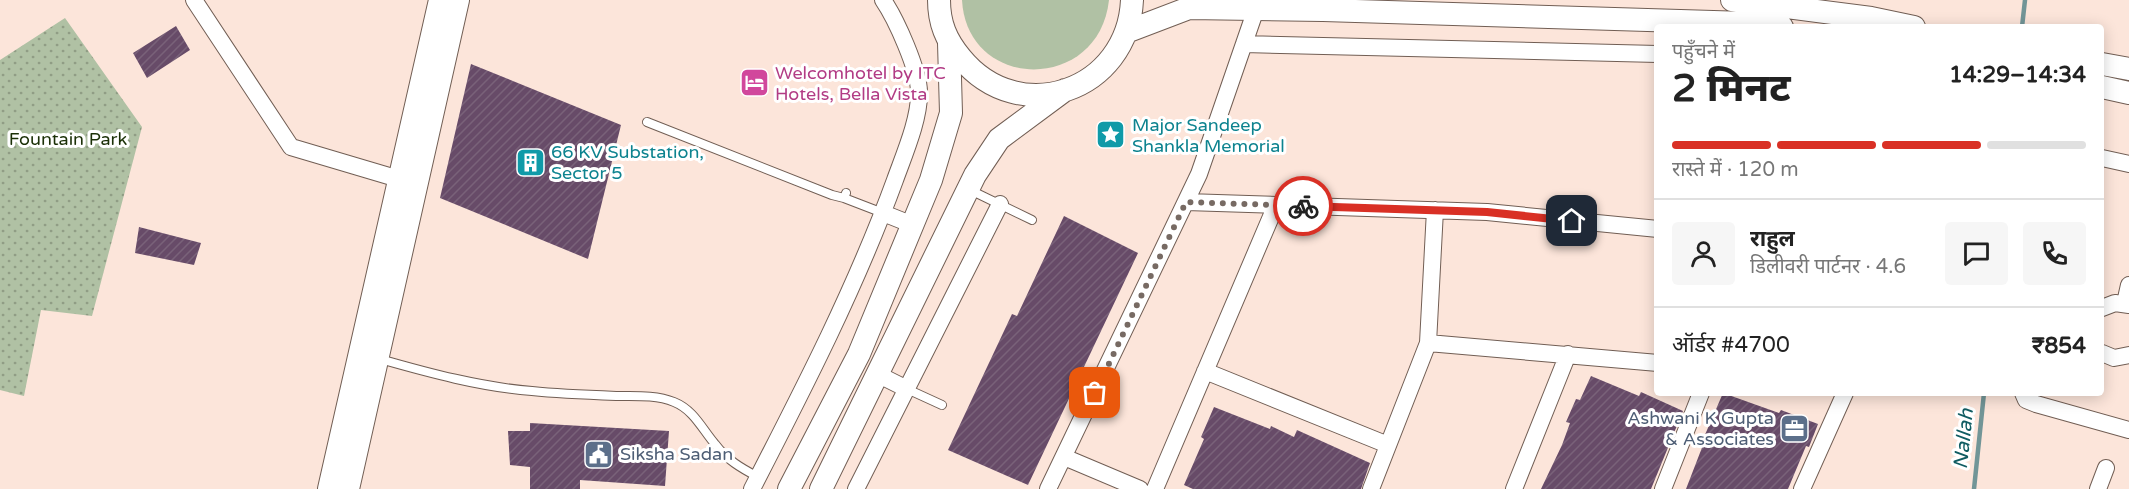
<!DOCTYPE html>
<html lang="hi">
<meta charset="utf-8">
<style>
body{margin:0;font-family:"Varela Round","Noto Sans Devanagari",sans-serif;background:#f6f6f6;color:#222;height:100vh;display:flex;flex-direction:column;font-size:22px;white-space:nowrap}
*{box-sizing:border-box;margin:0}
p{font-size:20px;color:#767676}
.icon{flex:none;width:33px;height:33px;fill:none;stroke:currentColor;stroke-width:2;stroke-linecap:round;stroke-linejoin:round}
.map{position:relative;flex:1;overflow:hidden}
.sheet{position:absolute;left:1654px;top:24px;width:450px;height:372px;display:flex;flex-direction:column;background:#fff;border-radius:6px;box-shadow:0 3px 15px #0003}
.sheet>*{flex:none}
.pin{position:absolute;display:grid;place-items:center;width:51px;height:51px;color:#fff;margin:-26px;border-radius:12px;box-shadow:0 3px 9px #0006}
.courier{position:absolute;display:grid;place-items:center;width:60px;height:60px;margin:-30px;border:4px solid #d93025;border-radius:50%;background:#fff;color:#222;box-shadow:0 2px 8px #0007}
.overview em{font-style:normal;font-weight:800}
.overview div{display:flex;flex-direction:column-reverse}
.overview{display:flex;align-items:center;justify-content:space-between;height:102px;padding:0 18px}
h1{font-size:39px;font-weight:800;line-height:45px}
.bar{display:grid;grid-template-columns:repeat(4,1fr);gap:9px 6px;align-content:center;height:72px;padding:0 18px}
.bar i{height:8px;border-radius:4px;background:#e0e0e0}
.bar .current{background:#d93025}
.bar p{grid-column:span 4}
.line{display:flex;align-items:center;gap:15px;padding:0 18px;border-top:2px solid #e0e0e0}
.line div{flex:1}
.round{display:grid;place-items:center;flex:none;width:63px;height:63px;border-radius:6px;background:#f6f6f6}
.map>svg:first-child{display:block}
.grass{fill:url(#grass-dots)}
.garden{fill:#b0c1a4}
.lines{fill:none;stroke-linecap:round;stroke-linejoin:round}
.stream{stroke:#729597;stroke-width:4.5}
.building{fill:url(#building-hatch)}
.lane-casing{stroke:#715e54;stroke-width:10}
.street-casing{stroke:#715e54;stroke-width:18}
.secondary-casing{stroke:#715e54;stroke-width:24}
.lane{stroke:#fff;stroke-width:8}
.street{stroke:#fff;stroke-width:16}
.secondary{stroke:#fff;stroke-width:22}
.done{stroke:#776a63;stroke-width:6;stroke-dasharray:0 10.8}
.route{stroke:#d93025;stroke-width:8}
.labels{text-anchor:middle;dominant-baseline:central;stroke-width:6;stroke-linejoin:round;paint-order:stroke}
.hotel-label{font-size:18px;fill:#b23c85;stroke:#fff;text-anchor:start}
.culture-label{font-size:18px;fill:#0d838f;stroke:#fff;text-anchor:start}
.park-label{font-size:18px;fill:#1b3007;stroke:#fff}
.service-label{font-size:18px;fill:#4e5e75;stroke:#fff;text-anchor:end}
.water-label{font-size:20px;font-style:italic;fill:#105c62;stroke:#fff}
</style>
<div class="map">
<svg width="2129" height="489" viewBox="0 0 2129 489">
<defs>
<pattern id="grass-dots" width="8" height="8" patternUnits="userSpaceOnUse" patternTransform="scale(1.5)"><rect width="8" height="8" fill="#b0c1a4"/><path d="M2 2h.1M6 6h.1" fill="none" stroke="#909d85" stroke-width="1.8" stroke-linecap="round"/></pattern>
<pattern id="building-hatch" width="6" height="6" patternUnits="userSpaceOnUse" patternTransform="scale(1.5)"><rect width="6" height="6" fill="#674b68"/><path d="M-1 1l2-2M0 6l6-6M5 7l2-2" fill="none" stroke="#796279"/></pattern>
</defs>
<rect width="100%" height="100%" fill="#fce5da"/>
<path class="grass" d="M 65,18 L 142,127 L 92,316 L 41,310 L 24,396 L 0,390 L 0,60 Z"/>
<path class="garden" d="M 962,0 L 1109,0 C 1099,93 967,92 962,0 Z"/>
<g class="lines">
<path class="stream" d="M 2022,27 L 2025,0
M 1974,489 L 1984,393"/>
</g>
<path class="building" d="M 176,26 L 190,50 L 147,78 L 133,53 Z
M 471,64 L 621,125 L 588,259 L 440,198 Z
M 1064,216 L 1138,253 L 1028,485 L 948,450 L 1012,314 L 1017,316 Z
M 139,227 L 201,243 L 194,265 L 135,253 Z
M 1591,376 L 1639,396 L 1641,392 L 1683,411 L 1651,489 L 1541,489 L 1562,445 L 1570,423 L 1566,422 L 1576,399 L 1580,400 Z
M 1723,393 L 1779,413 L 1781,410 L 1818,424 L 1809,447 L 1806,446 L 1788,489 L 1686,489 L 1703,445 L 1701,444 Z
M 1214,407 L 1270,429 L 1271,426 L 1294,437 L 1297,430 L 1370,463 L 1361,489 L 1193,489 L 1184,485 L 1204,439 L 1201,437 Z
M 530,423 L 669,431 L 665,486 L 580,480 L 580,489 L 530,489 L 530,467 L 510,465 L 508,431 L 530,431 Z"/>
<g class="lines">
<defs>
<path id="lane" d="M 647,122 L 832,195 L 844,198
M 968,189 L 1032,220
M 846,193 L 844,198 L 883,213
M 380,359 C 429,373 481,387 532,391 C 561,394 591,395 619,396 C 637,396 657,395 674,402 C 694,410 702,429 715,444 C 727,460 741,468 758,477
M 907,389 L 942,405"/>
<path id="street" d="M 194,0 L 291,147 L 409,182
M 1244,44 L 1658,54
M 2102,158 L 2129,164
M 1186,202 L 1487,212 L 1658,229
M 883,213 L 913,225
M 2125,303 L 2129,285
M 2102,308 L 2115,303 L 2129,305
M 1428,343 L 1658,363
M 2102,353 L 2114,358 L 2129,355
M 1205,371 L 1388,445
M 877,374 L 907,389
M 2023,393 L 2026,400 L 2036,404 L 2129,430
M 1064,457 L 1140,489
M 752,489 C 804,388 856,287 895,180 C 904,155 920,118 919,92 C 919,70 896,19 883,0
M 856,489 L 1000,204
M 1048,489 L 1199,174 L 1256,9
M 1155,489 L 1276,205
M 1371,489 L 1428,343 L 1435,210
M 1514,489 L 1568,354
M 1663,489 L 1701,393
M 1802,489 L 1845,393
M 2098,489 L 2106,468"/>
<path id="secondary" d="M 939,0 C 939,23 946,40 961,58 C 1019,129 1128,91 1132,0
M 1732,0 L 1871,18 L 1914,27
M 1126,32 L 1189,8 L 1323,10 L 1746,23 L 1782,27
M 2102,64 L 2129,69
M 2102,87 L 2129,93
M 329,489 L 440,0
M 348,489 L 458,0
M 789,489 L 859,354 L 931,180 L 951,113 L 949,43
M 821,489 L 975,175 L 999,139 L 1065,90"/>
</defs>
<use href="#lane" class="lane-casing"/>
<use href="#street" class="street-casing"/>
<use href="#secondary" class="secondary-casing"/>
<use href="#lane" class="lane"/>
<use href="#street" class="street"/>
<use href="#secondary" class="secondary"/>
</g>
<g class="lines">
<path class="done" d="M 1095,393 L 1186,202 L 1303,206"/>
<path class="route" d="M 1303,206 L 1487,212 L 1572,221"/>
</g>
<defs>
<symbol id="hotel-square" viewBox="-11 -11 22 22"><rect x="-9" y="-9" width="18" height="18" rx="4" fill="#d1479c" stroke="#fff"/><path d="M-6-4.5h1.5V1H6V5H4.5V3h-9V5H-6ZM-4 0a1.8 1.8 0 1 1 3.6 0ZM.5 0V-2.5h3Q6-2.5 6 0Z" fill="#fff"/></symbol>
<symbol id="sight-square" viewBox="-11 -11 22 22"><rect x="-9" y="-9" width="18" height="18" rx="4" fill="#0f9aa8" stroke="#fff"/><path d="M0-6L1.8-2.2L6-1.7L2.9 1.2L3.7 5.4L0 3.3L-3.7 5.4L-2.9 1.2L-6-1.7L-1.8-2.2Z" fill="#fff"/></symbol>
<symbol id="building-square" viewBox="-11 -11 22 22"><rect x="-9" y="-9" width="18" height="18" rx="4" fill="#0f9aa8" stroke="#fff"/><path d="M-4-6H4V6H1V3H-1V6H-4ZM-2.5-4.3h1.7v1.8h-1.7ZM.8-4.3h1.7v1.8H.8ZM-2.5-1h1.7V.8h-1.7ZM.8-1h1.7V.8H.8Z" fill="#fff"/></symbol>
<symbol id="office-square" viewBox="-11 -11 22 22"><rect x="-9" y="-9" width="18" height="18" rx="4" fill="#5c6f8a" stroke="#fff"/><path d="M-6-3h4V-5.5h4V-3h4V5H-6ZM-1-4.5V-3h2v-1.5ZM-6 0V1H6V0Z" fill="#fff"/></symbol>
<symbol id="civic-square" viewBox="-11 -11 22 22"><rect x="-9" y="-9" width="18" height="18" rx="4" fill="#5c6f8a" stroke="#fff"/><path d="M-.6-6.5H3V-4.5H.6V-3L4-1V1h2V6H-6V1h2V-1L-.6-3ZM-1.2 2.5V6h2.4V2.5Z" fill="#fff"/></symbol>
</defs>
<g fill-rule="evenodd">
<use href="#hotel-square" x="738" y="66" width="33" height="33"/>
<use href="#sight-square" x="1094" y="118" width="33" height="33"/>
<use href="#building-square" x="514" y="146" width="33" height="33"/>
<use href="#office-square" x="1778" y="412" width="33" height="33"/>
<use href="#civic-square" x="582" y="438" width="33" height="33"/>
</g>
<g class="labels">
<g class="hotel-label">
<text x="775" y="73">Welcomhotel by ITC<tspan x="775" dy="21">Hotels, Bella Vista</tspan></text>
</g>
<g class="culture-label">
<text x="1132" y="125">Major Sandeep<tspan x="1132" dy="21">Shankla Memorial</tspan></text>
<text x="551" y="152">66 KV Substation,<tspan x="551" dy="21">Sector 5</tspan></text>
</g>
<g class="park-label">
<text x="68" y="139">Fountain Park</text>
</g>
<g class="service-label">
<text x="1774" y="418">Ashwani K Gupta<tspan x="1774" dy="21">&amp; Associates</tspan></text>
<text x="620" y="454" text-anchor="start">Siksha Sadan</text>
</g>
<g class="water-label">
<text transform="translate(1964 439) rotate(-84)">Nallah</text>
</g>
</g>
</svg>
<div class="pin" style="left:1095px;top:393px;background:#ea580c"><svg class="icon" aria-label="bag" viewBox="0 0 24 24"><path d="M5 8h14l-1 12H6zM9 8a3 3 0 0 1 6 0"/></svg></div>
<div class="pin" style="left:1572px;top:221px;background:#1f2937"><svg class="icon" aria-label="home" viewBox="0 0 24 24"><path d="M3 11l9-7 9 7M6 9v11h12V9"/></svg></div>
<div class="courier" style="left:1303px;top:206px"><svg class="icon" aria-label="bike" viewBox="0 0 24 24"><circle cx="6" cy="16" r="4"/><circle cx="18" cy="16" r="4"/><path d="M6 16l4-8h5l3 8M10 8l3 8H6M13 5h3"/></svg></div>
<section class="sheet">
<div class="overview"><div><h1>2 मिनट</h1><p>पहुँचने में</p></div><em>14:29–14:34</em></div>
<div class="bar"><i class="current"></i><i class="current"></i><i class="current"></i><i></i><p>रास्ते में · 120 m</p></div>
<div class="line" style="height:108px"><a class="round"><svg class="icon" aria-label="person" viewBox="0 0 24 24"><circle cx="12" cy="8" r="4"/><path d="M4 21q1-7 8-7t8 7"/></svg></a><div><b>राहुल</b><p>डिलीवरी पार्टनर · 4.6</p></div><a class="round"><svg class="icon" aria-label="chat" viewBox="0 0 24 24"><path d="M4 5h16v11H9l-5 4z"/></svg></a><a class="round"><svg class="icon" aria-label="phone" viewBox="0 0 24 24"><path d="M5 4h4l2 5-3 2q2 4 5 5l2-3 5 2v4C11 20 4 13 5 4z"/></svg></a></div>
<div class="line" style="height:78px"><div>ऑर्डर #4700</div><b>₹854</b></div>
</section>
</div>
